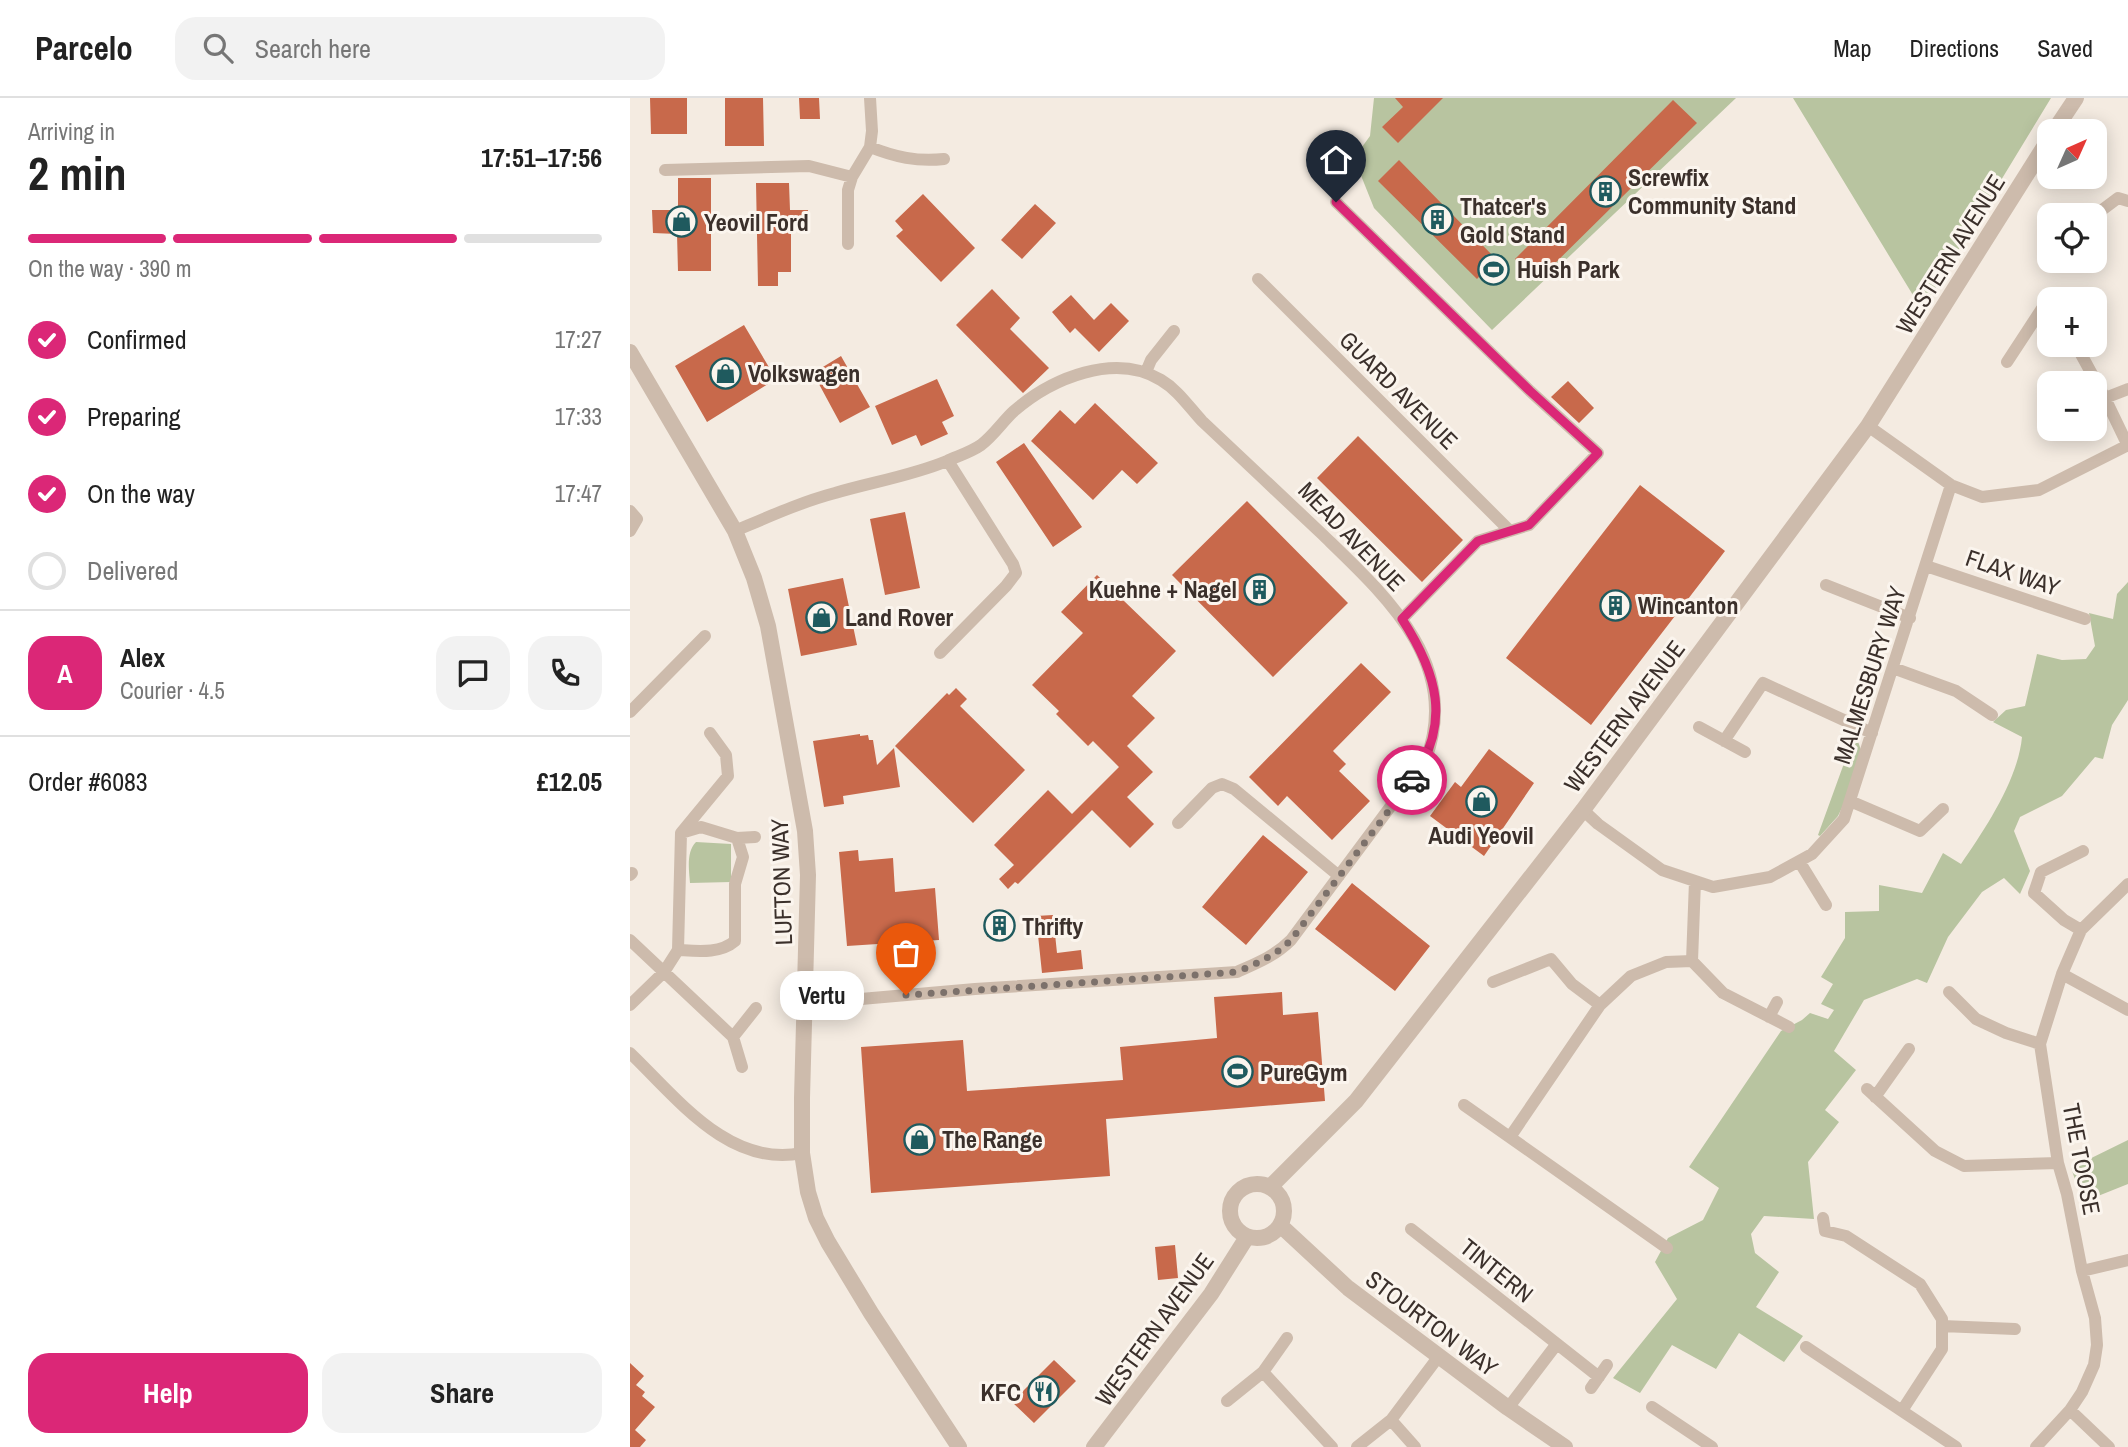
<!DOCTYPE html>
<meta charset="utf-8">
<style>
body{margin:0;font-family:"Archivo Narrow",sans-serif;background:#f2f2f2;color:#222;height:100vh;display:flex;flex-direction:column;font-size:26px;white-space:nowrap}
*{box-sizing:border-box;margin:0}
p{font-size:23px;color:#767676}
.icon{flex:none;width:38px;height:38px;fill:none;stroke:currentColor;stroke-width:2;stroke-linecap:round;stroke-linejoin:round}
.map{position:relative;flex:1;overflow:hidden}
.side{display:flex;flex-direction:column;background:#fff;width:630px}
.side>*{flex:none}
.needle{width:46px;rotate:45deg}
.controls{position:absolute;left:1407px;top:21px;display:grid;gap:14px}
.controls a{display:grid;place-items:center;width:70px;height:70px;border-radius:14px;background:#fff;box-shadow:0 4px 18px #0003;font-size:35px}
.pin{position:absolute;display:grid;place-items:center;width:60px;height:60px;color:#fff;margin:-72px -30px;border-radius:50% 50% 50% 0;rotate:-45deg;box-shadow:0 0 7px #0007}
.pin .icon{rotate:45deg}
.courier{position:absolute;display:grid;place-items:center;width:70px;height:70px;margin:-35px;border:5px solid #db2777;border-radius:50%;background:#fff;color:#222;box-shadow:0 2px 9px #0007}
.bubble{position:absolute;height:49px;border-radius:21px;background:#fff;box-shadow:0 4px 18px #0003;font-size:23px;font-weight:700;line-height:49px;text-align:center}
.head em{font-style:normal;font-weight:700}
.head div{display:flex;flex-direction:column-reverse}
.head{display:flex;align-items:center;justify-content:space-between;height:119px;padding:0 28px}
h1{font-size:46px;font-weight:700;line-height:52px}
.bar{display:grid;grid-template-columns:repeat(4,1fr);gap:10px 7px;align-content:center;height:84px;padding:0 28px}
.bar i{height:9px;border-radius:5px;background:#e0e0e0}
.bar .selected{background:#db2777}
.bar p{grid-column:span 4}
.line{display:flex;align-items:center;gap:18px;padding:0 28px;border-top:2px solid #e0e0e0}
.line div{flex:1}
.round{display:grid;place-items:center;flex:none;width:74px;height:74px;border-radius:21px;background:#f2f2f2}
ol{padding:0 28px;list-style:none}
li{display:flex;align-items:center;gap:21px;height:77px}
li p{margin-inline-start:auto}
li .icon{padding:7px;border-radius:50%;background:#db2777;color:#fff;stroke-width:4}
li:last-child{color:#767676}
li i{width:38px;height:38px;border:4px solid #e0e0e0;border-radius:50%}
.cta{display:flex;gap:14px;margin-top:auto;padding:14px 28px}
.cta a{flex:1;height:80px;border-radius:21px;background:#db2777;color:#fff;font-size:28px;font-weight:700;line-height:80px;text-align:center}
.cta a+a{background:#f2f2f2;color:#222}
header{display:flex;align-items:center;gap:42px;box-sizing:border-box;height:98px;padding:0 35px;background:#fff;border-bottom:2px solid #e0e0e0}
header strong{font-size:33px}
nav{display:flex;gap:38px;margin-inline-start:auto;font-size:24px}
.search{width:490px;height:63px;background:#f2f2f2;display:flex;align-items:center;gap:18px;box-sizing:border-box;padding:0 24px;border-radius:21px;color:#767676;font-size:26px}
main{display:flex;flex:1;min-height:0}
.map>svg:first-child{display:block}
.green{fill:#b8c4a0}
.building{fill:#c8694b}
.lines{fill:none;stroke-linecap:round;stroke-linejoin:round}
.minor{stroke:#cdbbac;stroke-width:12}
.tertiary{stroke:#cdbbac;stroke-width:16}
.done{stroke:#7c716b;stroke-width:7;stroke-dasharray:0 12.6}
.route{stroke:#db2777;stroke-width:9}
.labels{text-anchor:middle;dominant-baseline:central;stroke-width:6;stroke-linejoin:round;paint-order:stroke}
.poi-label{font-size:24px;font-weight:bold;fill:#3b302b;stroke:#fbf5ee;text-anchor:start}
.street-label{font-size:24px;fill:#3b302b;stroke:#fbf5ee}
</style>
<header>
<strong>Parcelo</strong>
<div class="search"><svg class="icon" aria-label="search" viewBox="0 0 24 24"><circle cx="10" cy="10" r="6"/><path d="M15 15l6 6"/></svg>Search here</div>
<nav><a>Map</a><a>Directions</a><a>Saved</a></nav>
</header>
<main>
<section class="side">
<div class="head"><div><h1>2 min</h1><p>Arriving in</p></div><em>17:51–17:56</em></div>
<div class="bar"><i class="selected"></i><i class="selected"></i><i class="selected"></i><i></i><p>On the way · 390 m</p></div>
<ol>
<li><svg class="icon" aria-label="check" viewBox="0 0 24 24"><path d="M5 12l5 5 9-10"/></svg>Confirmed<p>17:27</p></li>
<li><svg class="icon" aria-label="check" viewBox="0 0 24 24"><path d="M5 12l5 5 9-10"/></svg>Preparing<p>17:33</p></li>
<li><svg class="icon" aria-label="check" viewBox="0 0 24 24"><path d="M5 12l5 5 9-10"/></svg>On the way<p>17:47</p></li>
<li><i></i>Delivered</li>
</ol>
<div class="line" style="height:126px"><b class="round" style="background:#db2777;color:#fff">A</b><div><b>Alex</b><p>Courier · 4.5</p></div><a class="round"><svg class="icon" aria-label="chat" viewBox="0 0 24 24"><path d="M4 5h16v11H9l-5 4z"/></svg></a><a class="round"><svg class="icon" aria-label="phone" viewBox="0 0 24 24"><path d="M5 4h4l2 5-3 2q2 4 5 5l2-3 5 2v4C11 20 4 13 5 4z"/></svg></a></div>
<div class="line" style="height:91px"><div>Order #6083</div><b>£12.05</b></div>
<div class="cta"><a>Help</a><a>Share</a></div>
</section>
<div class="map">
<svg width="1498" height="1349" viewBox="0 0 1498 1349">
<rect width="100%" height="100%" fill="#f4ebe1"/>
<path class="green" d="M 744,0 L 1106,0 L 862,232 L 744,110 L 724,60 L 740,38 Z
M 1163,0 L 1421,0 L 1292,212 Z
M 1498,484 L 1498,602 L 1482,627 L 1473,661 L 1465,659 L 1432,698 L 1390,719 L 1384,733 L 1400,773 L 1390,796 L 1374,780 L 1352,794 L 1318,839 L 1297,885 L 1287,881 L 1234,902 L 1204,953 L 1226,972 L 1195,1012 L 1209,1024 L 1178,1064 L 1184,1121 L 1134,1118 L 1121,1136 L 1125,1155 L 1149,1174 L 1126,1209 L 1173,1238 L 1154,1264 L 1109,1235 L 1086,1271 L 1042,1247 L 1010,1295 L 983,1280 L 1047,1201 L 1025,1164 L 1038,1140 L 1073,1122 L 1089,1090 L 1059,1069 L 1151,933 L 1172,922 L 1180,915 L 1198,921 L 1204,912 L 1191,906 L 1203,886 L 1191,879 L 1215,840 L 1215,814 L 1249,813 L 1249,787 L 1292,795 L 1313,755 L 1331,766 C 1355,731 1388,682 1392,639 L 1363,624 L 1376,612 L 1395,608 L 1407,556 L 1432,562 L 1456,561 L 1465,548 L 1459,515 L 1483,521 L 1487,496 Z
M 1225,635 L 1231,652 L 1222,689 L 1208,718 L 1190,738 L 1188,737 Z
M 66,744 L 101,746 L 101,784 L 60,785 C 59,772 56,754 66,744 Z
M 1498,1042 L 1498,1086 L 1453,1104 L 1441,1070 Z"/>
<path class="building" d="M 20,0 L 57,0 L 57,36 L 21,36 Z
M 95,0 L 133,0 L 134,48 L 95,48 Z
M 169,0 L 189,0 L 190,21 L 170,21 Z
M 765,0 L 813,0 L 768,45 L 752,29 L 773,9 Z
M 1043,2 L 1067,25 L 907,183 L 885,161 Z
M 769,62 L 866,161 L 847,181 L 748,83 Z
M 48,80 L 81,80 L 81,173 L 48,173 L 47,136 L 23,135 L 22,112 L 48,112 Z
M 126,85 L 159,85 L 160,112 L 178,112 L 179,132 L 161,132 L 161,174 L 148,174 L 148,188 L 128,188 Z
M 293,96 L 345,150 L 311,184 L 266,138 L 273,132 L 265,123 Z
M 405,106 L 426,125 L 392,161 L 371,142 Z
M 362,191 L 390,220 L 380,231 L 419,270 L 393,295 L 326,227 Z
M 441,197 L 464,222 L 481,205 L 499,223 L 469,254 L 445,230 L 440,235 L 422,214 Z
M 114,227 L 146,281 L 77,324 L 45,268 Z
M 211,258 L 240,309 L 210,325 L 183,275 Z
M 307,281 L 324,318 L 312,324 L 318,336 L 291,348 L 286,337 L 262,347 L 245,308 Z
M 938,283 L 964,310 L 949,325 L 921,299 Z
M 465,305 L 528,365 L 507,386 L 492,372 L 463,402 L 401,343 L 430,312 L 445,326 Z
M 728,338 L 833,442 L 792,484 L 687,380 Z
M 394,345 L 452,429 L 423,449 L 366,364 Z
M 1010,387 L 1095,453 L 961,627 L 876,560 Z
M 617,403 L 718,505 L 643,579 L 542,477 Z
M 275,414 L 290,490 L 255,497 L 240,421 Z
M 467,477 L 546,553 L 502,598 L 525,620 L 497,648 L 523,674 L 497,699 L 524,726 L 500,750 L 462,712 L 388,786 L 385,784 L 378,791 L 369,781 L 384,767 L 364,747 L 418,692 L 442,716 L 489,669 L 463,643 L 458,648 L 426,616 L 429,613 L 402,587 L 453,535 L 431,514 Z
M 213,480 L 227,547 L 171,558 L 158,491 Z
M 731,565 L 761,594 L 703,653 L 716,666 L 709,673 L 740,703 L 702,742 L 657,698 L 648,708 L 619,679 Z
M 326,590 L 337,601 L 330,608 L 395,672 L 343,725 L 265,648 L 317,595 L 319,597 Z
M 230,636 L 230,638 L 238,637 L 239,642 L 243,642 L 247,667 L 264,650 L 270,689 L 213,698 L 214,706 L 194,709 L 183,643 Z
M 859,651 L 904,685 L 854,758 L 800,718 L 825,684 L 831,689 Z
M 633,737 L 678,774 L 616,847 L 572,809 Z
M 228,752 L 229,763 L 263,760 L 265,794 L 305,790 L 309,842 L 217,848 L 209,754 Z
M 722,785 L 800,848 L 765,893 L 685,831 Z
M 423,817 L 427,855 L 451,852 L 453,871 L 412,875 L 406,818 Z
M 382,818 L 383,837 L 357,839 L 355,820 Z
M 652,894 L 653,917 L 688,914 L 695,1003 L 476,1021 L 480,1078 L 241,1095 L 231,949 L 333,942 L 337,993 L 493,982 L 490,949 L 587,940 L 584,899 Z
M 545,1147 L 548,1180 L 528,1182 L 525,1149 Z
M 424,1262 L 446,1283 L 404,1325 L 382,1304 Z
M 0,1265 L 14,1278 L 6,1287 L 15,1294 L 12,1298 L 25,1309 L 5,1332 L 16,1342 L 10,1349 L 0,1349 Z"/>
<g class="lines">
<path class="minor" d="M 240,49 C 265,59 287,64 314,61
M 35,72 L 179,68 L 222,79
M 706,104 L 900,293 L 968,355 L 899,427 L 848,443 L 772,521
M 1468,115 L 1488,100 L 1498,103
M 218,146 L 218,92 L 222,79 L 240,49 L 242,33 L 240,0
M 628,181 L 880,433
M 1446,247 L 1475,300 L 1498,348
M 1377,264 L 1413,209 L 1419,214
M 516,274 L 521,262 L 544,233
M 1475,300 L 1498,291
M 1238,328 L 1321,387 L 1352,399 L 1409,392 L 1498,347
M 0,413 L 7,421 L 0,433
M 105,433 C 138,419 171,404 205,395 C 242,384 281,378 317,363 C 328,358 341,354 351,347 C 364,337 373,323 384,313 C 422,280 485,254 531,282 C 548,292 559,309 572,323 C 612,361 652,398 692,436 C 755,497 832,565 796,661 L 661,842 C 645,858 627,865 607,874 L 345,891 L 174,906
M 1296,468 L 1455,521
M 1196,487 L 1280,520
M 310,555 L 376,488 L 386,475 L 383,466 L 318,363
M 1263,570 L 1326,593 L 1362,617
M 0,614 L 75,538
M 1069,629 L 1115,654
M 1094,643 L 1133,585 L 1242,635
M 1220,703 L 1290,733 L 1313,711
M 953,712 L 968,726 L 1032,772 L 1083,789 L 1140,779 L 1182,756 L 1214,721 L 1321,387
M 548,725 L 582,690 L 592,686 L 604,691 L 709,778
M 107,740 L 125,739
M 1169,763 L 1196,807
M 0,777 L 2,775
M 1065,783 L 1062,863 L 1093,895 L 1159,929
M 1451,832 L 1434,822 L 1404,795 L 1411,774 L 1453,753
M 0,842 L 103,939
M 48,852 C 67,853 90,856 105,843 L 105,786 L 113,759 L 107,740 L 71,729 L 51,735
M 1432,876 L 1498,912
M 863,884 L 921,861 L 942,886 L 970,907
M 1319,894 L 1346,921 L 1376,935 L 1410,946
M 0,907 L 34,874 L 48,852 L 51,735 L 98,678 L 96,657 L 80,635
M 1139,919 L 1147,904
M 0,955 C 47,1000 99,1070 172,1055
M 112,969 L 103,939 L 126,910
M 1237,991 L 1305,1053 L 1334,1068 L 1428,1065
M 1245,999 L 1279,951
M 834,1007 L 1037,1150
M 880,1039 L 970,907 L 1001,878 L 1036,864 L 1062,863
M 1193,1120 L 1195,1133 L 1216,1138 L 1290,1186 L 1312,1221 L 1312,1251 L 1273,1311
M 781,1131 L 969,1279
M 1452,1173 L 1498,1162
M 1312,1228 L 1385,1231
M 1176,1249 L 1326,1349
M 633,1274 L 702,1349
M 961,1290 L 977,1267
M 597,1303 L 633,1274 L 657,1240
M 1022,1309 L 1082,1349
M 878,1310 L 926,1247
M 1440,1312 L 1479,1349
M 761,1322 L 785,1349
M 727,1349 L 761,1322 L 809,1258
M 1406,1349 L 1440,1312 L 1452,1294 L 1464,1267 L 1467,1247 L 1465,1220 L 1452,1173 L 1437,1096 L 1428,1065 L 1410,946 L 1432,876 L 1451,832 L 1498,786"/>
<path class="tertiary" d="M 1424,33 L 1446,0
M 0,254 L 105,433 L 124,480 L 138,528 L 175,733 L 178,777 L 172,1000 L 172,1055 L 178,1094 L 186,1120 L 198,1144 L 241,1215 L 329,1349
M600 1113a27 27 0 1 1 54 0a27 27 0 1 1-54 0Z
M 640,1089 L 726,1003 L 953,712 L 1238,328 L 1419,41
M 650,1127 L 718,1190 L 878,1310 L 935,1349
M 464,1349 L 581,1196 L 617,1139"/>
</g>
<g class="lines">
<path class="done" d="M 276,897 L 607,874 C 627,865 645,858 661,842 L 782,682"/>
<path class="route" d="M 706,104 L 900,293 L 968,355 L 899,427 L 848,443 L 772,521 C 807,575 822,625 782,682"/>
</g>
<defs>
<symbol id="building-ring" viewBox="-11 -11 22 22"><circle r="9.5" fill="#fbf5ee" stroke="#1f5a5e" stroke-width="1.5"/><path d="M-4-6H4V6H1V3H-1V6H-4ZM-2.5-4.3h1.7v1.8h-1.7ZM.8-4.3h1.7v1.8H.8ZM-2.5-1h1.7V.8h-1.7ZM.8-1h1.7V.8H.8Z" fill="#1f5a5e"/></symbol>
<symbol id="shop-ring" viewBox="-11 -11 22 22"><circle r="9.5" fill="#fbf5ee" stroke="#1f5a5e" stroke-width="1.5"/><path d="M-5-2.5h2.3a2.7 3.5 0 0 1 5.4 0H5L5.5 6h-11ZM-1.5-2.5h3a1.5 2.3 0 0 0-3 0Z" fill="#1f5a5e"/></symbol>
<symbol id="stadium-ring" viewBox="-11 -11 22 22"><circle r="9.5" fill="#fbf5ee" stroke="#1f5a5e" stroke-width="1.5"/><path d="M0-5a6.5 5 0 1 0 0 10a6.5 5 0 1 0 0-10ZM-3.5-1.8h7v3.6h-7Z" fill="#1f5a5e"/></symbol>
<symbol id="restaurant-ring" viewBox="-11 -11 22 22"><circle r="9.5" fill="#fbf5ee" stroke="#1f5a5e" stroke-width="1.5"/><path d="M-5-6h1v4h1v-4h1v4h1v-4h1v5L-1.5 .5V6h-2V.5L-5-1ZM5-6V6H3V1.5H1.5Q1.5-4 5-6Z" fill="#1f5a5e"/></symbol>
</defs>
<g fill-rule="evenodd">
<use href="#building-ring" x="958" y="76" width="35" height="35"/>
<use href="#building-ring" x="790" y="104" width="35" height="35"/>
<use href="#shop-ring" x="34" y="106" width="35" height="35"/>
<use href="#stadium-ring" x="846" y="154" width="35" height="35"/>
<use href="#shop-ring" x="78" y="258" width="35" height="35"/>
<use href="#building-ring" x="612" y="474" width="35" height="35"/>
<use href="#building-ring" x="968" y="490" width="35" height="35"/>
<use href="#shop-ring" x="174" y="502" width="35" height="35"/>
<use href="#shop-ring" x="834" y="686" width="35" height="35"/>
<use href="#building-ring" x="352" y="810" width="35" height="35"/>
<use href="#stadium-ring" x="590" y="956" width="35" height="35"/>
<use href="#shop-ring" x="272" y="1024" width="35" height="35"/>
<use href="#restaurant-ring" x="396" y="1276" width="35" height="35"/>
</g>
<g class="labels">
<g class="poi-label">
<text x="998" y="79">Screwfix<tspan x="998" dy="28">Community Stand</tspan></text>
<text x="830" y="108">Thatcer's<tspan x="830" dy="28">Gold Stand</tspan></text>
<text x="74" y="124">Yeovil Ford</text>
<text x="887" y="171">Huish Park</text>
<text x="118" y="275">Volkswagen</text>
<text x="607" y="491" text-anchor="end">Kuehne + Nagel</text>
<text x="1008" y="507">Wincanton</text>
<text x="215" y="519">Land Rover</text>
<text x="851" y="737" text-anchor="middle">Audi Yeovil</text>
<text x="392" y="828">Thrifty</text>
<text x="630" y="974">PureGym</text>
<text x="312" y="1041">The Range</text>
<text x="391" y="1294" text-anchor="end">KFC</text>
</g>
<g class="street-label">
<text transform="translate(1320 156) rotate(-58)">WESTERN AVENUE</text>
<text transform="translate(769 292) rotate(45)">GUARD AVENUE</text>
<text transform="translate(722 438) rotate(46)">MEAD AVENUE</text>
<text transform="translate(1383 474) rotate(19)">FLAX WAY</text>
<text transform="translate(1239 577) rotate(-72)">MALMESBURY WAY</text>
<text transform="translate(994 618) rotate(-53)">WESTERN AVENUE</text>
<text transform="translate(151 784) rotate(-92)">LUFTON WAY</text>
<text transform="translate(1452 1061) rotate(79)">THE TOOSE</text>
<text transform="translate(867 1172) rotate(39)">TINTERN</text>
<text transform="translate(802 1225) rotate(37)">STOURTON WAY</text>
<text transform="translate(524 1231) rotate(-54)">WESTERN AVENUE</text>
</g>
</g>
</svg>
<div class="controls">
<a><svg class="needle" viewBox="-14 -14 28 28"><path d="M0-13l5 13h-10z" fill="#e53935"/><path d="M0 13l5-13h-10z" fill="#767676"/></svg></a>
<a><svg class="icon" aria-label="locate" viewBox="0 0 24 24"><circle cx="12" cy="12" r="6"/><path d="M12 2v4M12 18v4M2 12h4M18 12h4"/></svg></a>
<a>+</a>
<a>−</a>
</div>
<div class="pin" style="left:276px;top:897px;background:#ea580c"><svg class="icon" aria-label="bag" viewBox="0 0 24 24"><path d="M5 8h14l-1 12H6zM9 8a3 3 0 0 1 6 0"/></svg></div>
<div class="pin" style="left:706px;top:104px;background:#1f2937"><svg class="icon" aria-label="home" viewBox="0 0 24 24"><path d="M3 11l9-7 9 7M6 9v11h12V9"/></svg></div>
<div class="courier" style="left:782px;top:682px"><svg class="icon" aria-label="car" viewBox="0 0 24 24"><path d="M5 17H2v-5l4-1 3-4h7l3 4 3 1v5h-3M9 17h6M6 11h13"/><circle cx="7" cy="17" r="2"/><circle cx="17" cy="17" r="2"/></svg></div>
<div class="bubble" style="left:150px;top:873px;width:84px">Vertu</div>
</div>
</main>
